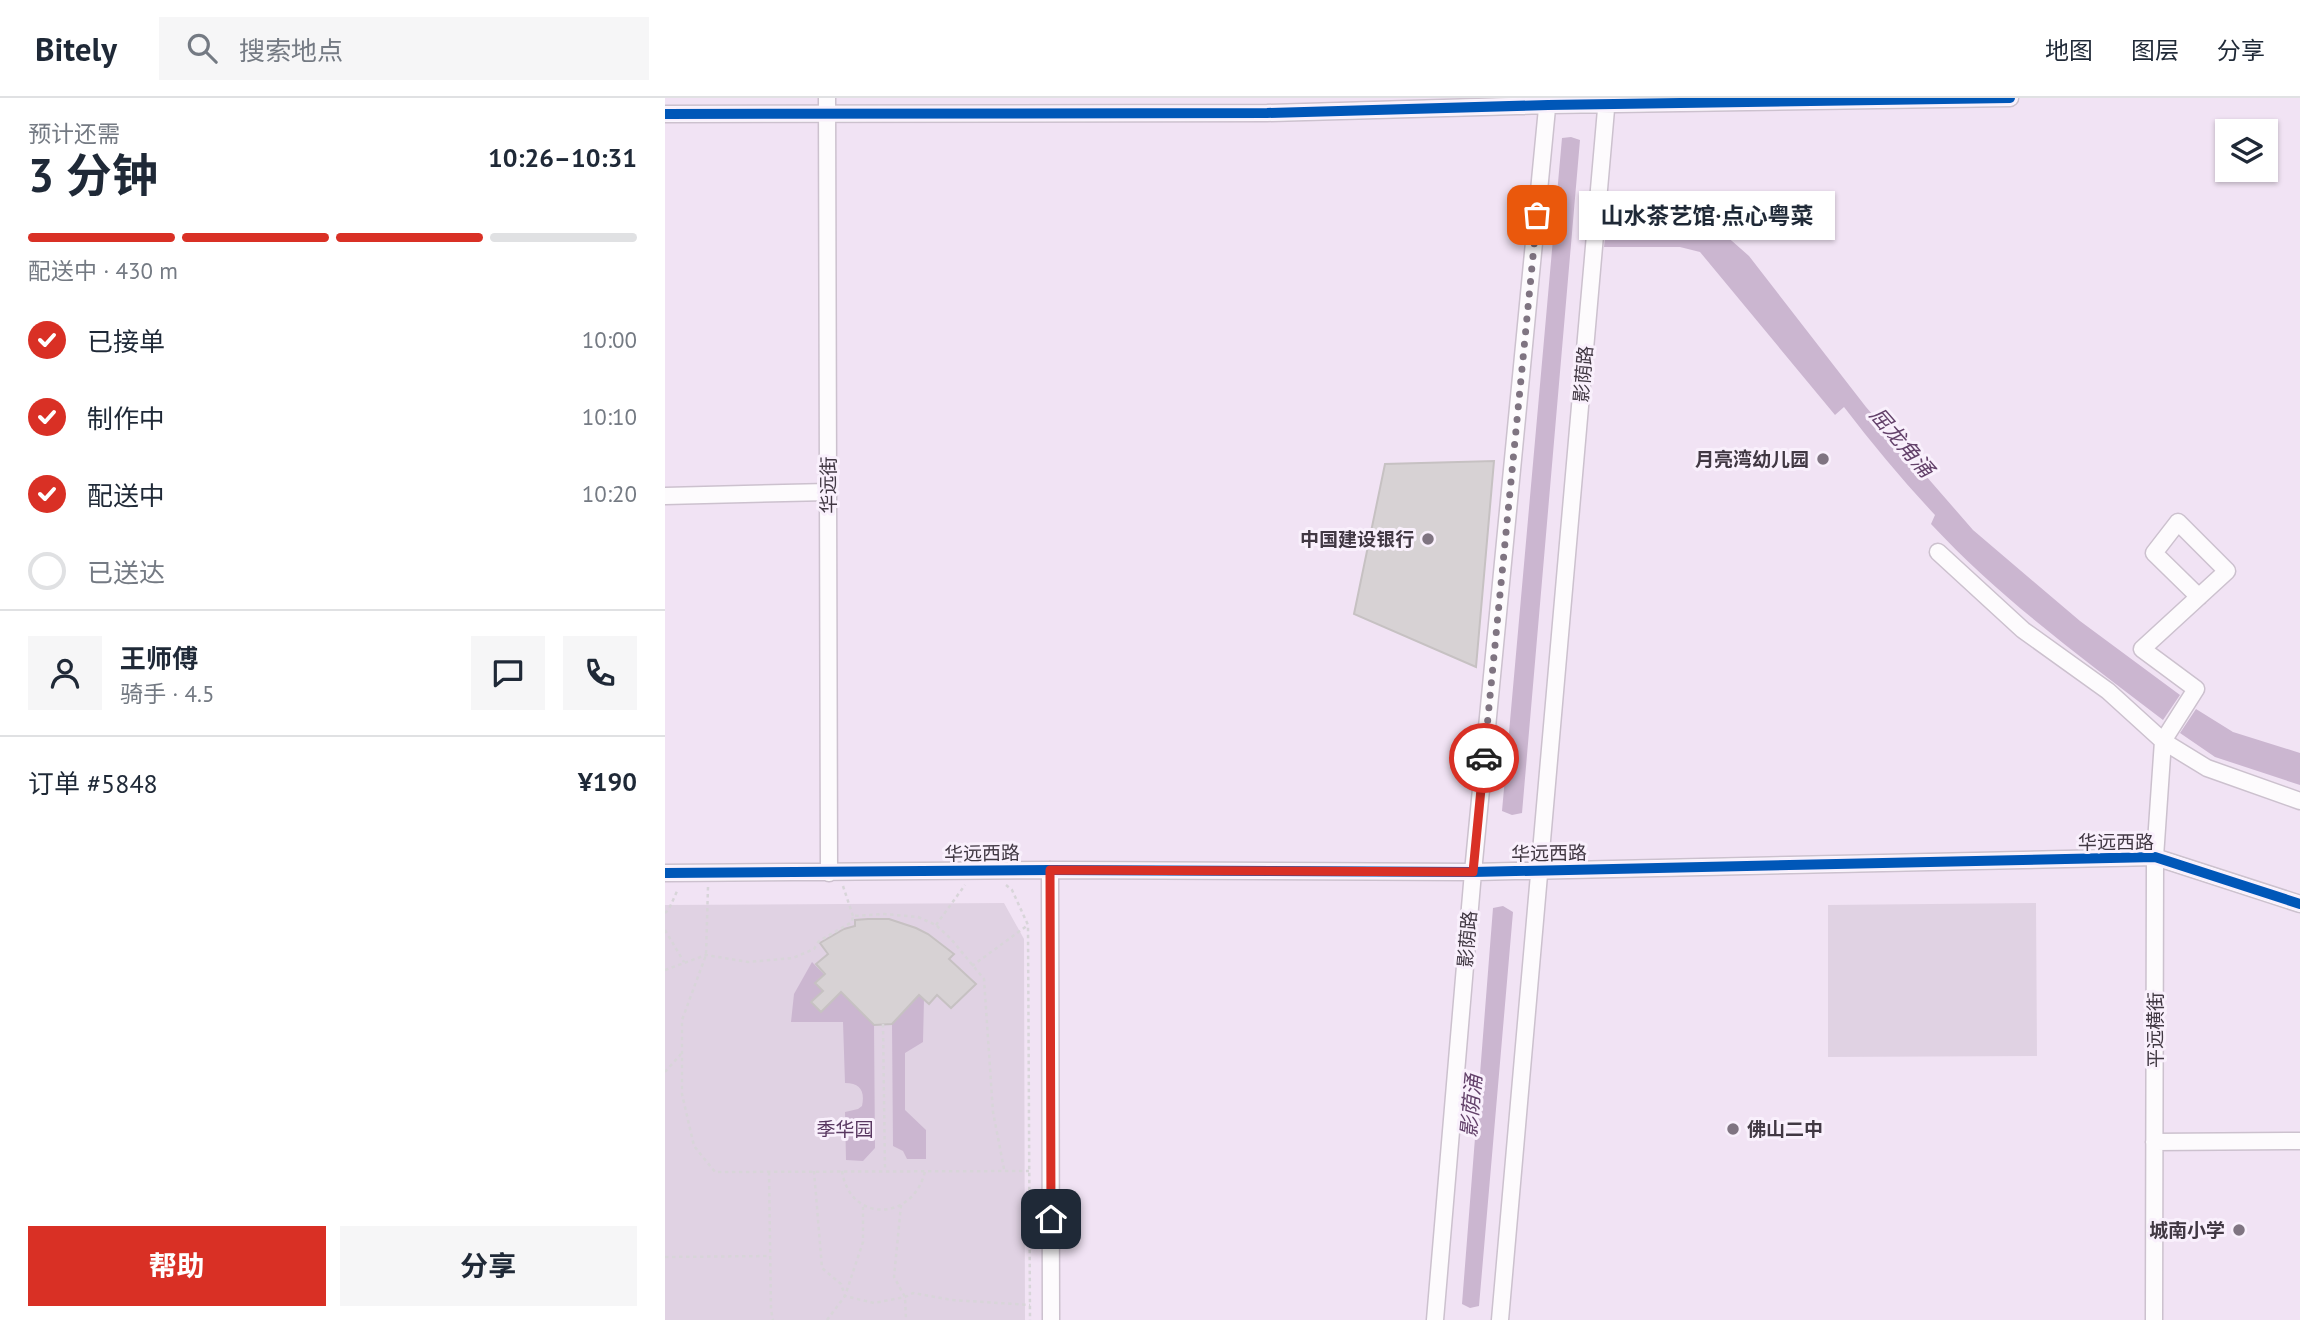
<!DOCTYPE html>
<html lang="zh">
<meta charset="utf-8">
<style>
body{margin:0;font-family:"PT Sans","Noto Sans SC",sans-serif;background:#f6f6f7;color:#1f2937;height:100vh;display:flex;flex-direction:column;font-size:26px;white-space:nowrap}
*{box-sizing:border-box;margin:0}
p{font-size:23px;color:#747a83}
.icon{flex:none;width:38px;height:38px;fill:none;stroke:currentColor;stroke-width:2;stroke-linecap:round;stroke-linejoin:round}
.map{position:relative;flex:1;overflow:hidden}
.drawer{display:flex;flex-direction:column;background:#fff;width:665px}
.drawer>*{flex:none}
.buttons{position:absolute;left:1550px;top:21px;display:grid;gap:14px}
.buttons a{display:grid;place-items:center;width:63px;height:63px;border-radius:0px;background:#fff;box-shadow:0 2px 5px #0004;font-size:35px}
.pin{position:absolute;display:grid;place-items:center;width:60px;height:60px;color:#fff;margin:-30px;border-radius:14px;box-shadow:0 4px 10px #0006}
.courier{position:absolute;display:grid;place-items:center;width:70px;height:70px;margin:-35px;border:5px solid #d93025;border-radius:50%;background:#fff;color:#222;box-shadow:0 2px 9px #0007}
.bubble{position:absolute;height:49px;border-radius:0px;background:#fff;box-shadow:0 2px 5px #0004;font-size:23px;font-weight:700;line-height:49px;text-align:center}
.summary em{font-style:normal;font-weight:700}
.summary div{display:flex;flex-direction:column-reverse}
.summary{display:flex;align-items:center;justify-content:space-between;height:119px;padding:0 28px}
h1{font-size:46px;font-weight:700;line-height:52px}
.bar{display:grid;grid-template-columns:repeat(4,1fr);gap:10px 7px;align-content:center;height:84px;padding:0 28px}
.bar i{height:9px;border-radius:5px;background:#e0e1e3}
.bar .selected{background:#d93025}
.bar p{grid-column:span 4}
.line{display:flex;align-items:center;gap:18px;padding:0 28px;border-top:2px solid #e0e1e3}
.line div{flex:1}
.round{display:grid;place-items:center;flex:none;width:74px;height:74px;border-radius:0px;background:#f6f6f7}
ol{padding:0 28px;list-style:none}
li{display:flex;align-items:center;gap:21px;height:77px}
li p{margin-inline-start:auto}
li .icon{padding:7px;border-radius:50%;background:#d93025;color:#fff;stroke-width:4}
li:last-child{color:#747a83}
li i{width:38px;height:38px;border:4px solid #e0e1e3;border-radius:50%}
.cta{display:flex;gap:14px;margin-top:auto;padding:14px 28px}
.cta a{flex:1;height:80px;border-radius:0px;background:#d93025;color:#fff;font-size:28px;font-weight:700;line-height:80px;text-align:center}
.cta a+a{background:#f6f6f7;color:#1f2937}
header{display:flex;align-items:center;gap:42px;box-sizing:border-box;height:98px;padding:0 35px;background:#fff;border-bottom:2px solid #e0e1e3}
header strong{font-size:33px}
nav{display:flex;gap:38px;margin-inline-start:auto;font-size:24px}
.search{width:490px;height:63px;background:#f6f6f7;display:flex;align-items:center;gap:18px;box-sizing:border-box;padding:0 24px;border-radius:0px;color:#747a83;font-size:26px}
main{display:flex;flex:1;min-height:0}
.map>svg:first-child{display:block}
.green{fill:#e0d2e3}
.water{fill:#cbb6d0}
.building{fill:#d7d2d4;stroke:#c6c1c2;stroke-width:2}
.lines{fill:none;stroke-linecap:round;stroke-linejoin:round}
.minor-casing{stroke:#ccc1ce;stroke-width:19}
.path{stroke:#d8d5d9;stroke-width:2.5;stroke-dasharray:3.5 3.5;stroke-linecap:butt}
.minor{stroke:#fdfbfd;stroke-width:16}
.cycleway-casing{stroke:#f9f0fc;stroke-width:15}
.cycleway{stroke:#0057b8;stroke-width:10}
.done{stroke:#7f7481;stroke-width:7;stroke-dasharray:0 12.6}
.route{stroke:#d93025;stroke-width:9}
.poi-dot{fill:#7f7481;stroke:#f9f0fc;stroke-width:2.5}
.labels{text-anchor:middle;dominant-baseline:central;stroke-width:6;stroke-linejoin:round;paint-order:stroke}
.street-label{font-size:19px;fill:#413843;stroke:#f9f0fc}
.poi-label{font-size:19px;font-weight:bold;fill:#413843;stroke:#f9f0fc;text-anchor:end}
.park-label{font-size:19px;fill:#583760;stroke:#f9f0fc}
.water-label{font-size:21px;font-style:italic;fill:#63416a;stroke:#f9f0fc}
</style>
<header>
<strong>Bitely</strong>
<div class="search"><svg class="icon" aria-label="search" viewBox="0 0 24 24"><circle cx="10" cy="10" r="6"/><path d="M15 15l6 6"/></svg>搜索地点</div>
<nav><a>地图</a><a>图层</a><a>分享</a></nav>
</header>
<main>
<section class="drawer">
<div class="summary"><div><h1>3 分钟</h1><p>预计还需</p></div><em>10:26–10:31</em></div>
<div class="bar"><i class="selected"></i><i class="selected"></i><i class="selected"></i><i></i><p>配送中 · 430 m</p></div>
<ol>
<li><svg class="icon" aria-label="check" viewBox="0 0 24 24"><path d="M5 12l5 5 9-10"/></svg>已接单<p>10:00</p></li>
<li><svg class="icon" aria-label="check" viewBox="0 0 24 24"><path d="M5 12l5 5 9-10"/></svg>制作中<p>10:10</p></li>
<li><svg class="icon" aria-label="check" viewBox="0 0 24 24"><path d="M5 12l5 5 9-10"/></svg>配送中<p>10:20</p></li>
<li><i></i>已送达</li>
</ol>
<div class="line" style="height:126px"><a class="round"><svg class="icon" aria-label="person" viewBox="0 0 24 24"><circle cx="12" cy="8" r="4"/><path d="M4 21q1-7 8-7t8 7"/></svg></a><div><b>王师傅</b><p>骑手 · 4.5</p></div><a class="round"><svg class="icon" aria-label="chat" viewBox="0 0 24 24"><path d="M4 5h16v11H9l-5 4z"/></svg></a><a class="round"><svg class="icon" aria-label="phone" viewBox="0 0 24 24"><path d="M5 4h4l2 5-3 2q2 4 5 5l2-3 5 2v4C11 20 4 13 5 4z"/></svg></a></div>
<div class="line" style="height:91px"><div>订单 #5848</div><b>¥190</b></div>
<div class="cta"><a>帮助</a><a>分享</a></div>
</section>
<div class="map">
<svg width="1635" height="1222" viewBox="0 0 1635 1222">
<rect width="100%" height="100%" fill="#f1e3f4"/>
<path class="green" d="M 339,805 L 359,841 L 360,1222 L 0,1222 L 0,807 Z
M 1371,805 L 1372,958 L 1163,959 L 1163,807 Z"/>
<path class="water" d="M 906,39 L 915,42 L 857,715 L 847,717 L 837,713 L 897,40 Z
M 1021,120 L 1050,128 L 1084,158 L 1201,309 L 1308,432 L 1415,523 L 1515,597 L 1498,622 C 1417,560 1336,501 1266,426 L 1270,417 C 1238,383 1208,347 1179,309 L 1170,317 L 1035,154 L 1015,149 L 939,149 L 942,122 Z
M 1531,611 L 1568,634 L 1635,655 L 1635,687 L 1550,659 L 1515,635 Z
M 838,808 L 848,814 L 814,1208 L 805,1210 L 797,1206 L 828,810 Z
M 147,864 L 209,927 L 210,1050 L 198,1063 L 181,1062 L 180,1014 L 193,1011 L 197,1008 C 200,994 196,985 180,985 L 178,924 L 126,924 L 129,896 Z
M 253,897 L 259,901 L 258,944 L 240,955 L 240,1012 L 261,1032 L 261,1061 L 242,1061 L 238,1053 L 228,1048 L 227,926 Z"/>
<path class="building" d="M 829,363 L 811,569 L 689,516 L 720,366 Z
M 203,821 L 224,821 L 251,830 L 263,836 L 289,856 L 284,861 L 311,886 L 286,910 L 272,897 L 264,906 L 254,897 L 227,926 L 209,927 L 176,894 L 156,914 L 146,904 L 158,893 L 150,885 L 160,876 L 151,866 L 163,856 L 155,845 L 179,831 L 190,828 L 190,822 Z"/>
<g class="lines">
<defs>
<path id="minor" d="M 162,0 L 164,775
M 0,16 L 602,15 L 883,7 L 1345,0
M 0,398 L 163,394
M 1273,454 L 1358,532 L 1443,593 L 1498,643 L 1542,670 L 1635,703
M 385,772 L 386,1222
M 0,775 L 385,772 L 808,774 L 1490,759 L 1635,806
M 1489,1044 L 1635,1043
M 770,1222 L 808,774 L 883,0
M 835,1222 L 942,0
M 1489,1222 L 1490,759 L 1498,643 L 1531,591 L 1477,551 L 1562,473 L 1513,424 L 1489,455 L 1534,499"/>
</defs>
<use href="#minor" class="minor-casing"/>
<path class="path" d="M 341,787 L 347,792 L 363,827 L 365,1222
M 178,788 L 188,818
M 43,789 L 41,857 L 17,922 L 17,996 L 29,1048 L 50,1074 L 364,1073
M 0,815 L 4,811 L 13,791
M 271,827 L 300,787
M 0,832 L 19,864
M 307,868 L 363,827
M 0,872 L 41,857 L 83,864 L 128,860 L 149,851 L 154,843 L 187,824 L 188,818 L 219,816 L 253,819 L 271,827 L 286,841 L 319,881 L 328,1014 L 339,1071
M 218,926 L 220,1073
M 0,974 L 16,956
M 149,1073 L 157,1170 L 176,1186 L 180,1198 L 209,1205 L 240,1199 L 248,1195 L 287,1202 L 365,1207
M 177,1073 C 185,1126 249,1123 260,1073
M 104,1074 L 106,1212 L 108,1222
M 236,1107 L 229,1179 L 240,1199 L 241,1222
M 0,1159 L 105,1158
M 162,1222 L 180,1198 L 198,1144 L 198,1109"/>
<use href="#minor" class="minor"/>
<defs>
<path id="cycleway" d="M 0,16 L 602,15 L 883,7 L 1345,0
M 0,775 L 385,772 L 808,774 L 1490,759 L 1635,806"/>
</defs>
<use href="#cycleway" class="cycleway-casing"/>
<use href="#cycleway" class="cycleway"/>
</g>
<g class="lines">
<path class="done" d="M 819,660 L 872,117"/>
<path class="route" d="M 386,1121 L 385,772 L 808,774 L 819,660"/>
</g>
<g class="poi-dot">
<circle cx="1158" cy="361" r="7"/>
<circle cx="763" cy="441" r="7"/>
<circle cx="1068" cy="1031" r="7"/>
<circle cx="1574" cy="1132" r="7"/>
</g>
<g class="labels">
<g class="street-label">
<text transform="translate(918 276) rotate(-85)">影荫路</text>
<text transform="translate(163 387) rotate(-90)">华远街</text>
<text x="1451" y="744">华远西路</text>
<text transform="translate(317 755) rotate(-1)">华远西路</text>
<text transform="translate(884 755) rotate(-1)">华远西路</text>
<text transform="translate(802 841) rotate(-85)">影荫路</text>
<text transform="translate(1490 932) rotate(-90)">平远横街</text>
</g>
<g class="poi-label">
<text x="1144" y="361">月亮湾幼儿园</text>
<text x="749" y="441">中国建设银行</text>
<text x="1082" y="1031" text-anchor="start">佛山二中</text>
<text x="1560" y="1132">城南小学</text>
</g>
<g class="park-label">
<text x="180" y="1031">季华园</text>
</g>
<g class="water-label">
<text transform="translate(1237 344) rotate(49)">屈龙角涌</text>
<text transform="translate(806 1008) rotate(-85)">影荫涌</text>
</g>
</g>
</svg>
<div class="buttons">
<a><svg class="icon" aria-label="layers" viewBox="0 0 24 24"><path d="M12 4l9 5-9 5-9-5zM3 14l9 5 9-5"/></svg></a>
</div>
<div class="pin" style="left:872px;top:117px;background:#ea580c"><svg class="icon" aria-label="bag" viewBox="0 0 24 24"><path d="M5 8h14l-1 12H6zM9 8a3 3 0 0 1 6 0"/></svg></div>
<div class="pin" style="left:386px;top:1121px;background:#1f2937"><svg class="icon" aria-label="home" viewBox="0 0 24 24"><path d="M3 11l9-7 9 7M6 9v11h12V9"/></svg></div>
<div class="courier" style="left:819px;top:660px"><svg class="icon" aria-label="car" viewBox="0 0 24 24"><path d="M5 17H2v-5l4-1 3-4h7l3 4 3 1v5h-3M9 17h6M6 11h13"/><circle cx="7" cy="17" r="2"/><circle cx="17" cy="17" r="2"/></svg></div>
<div class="bubble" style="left:914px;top:93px;width:256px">山水茶艺馆·点心粤菜</div>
</div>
</main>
